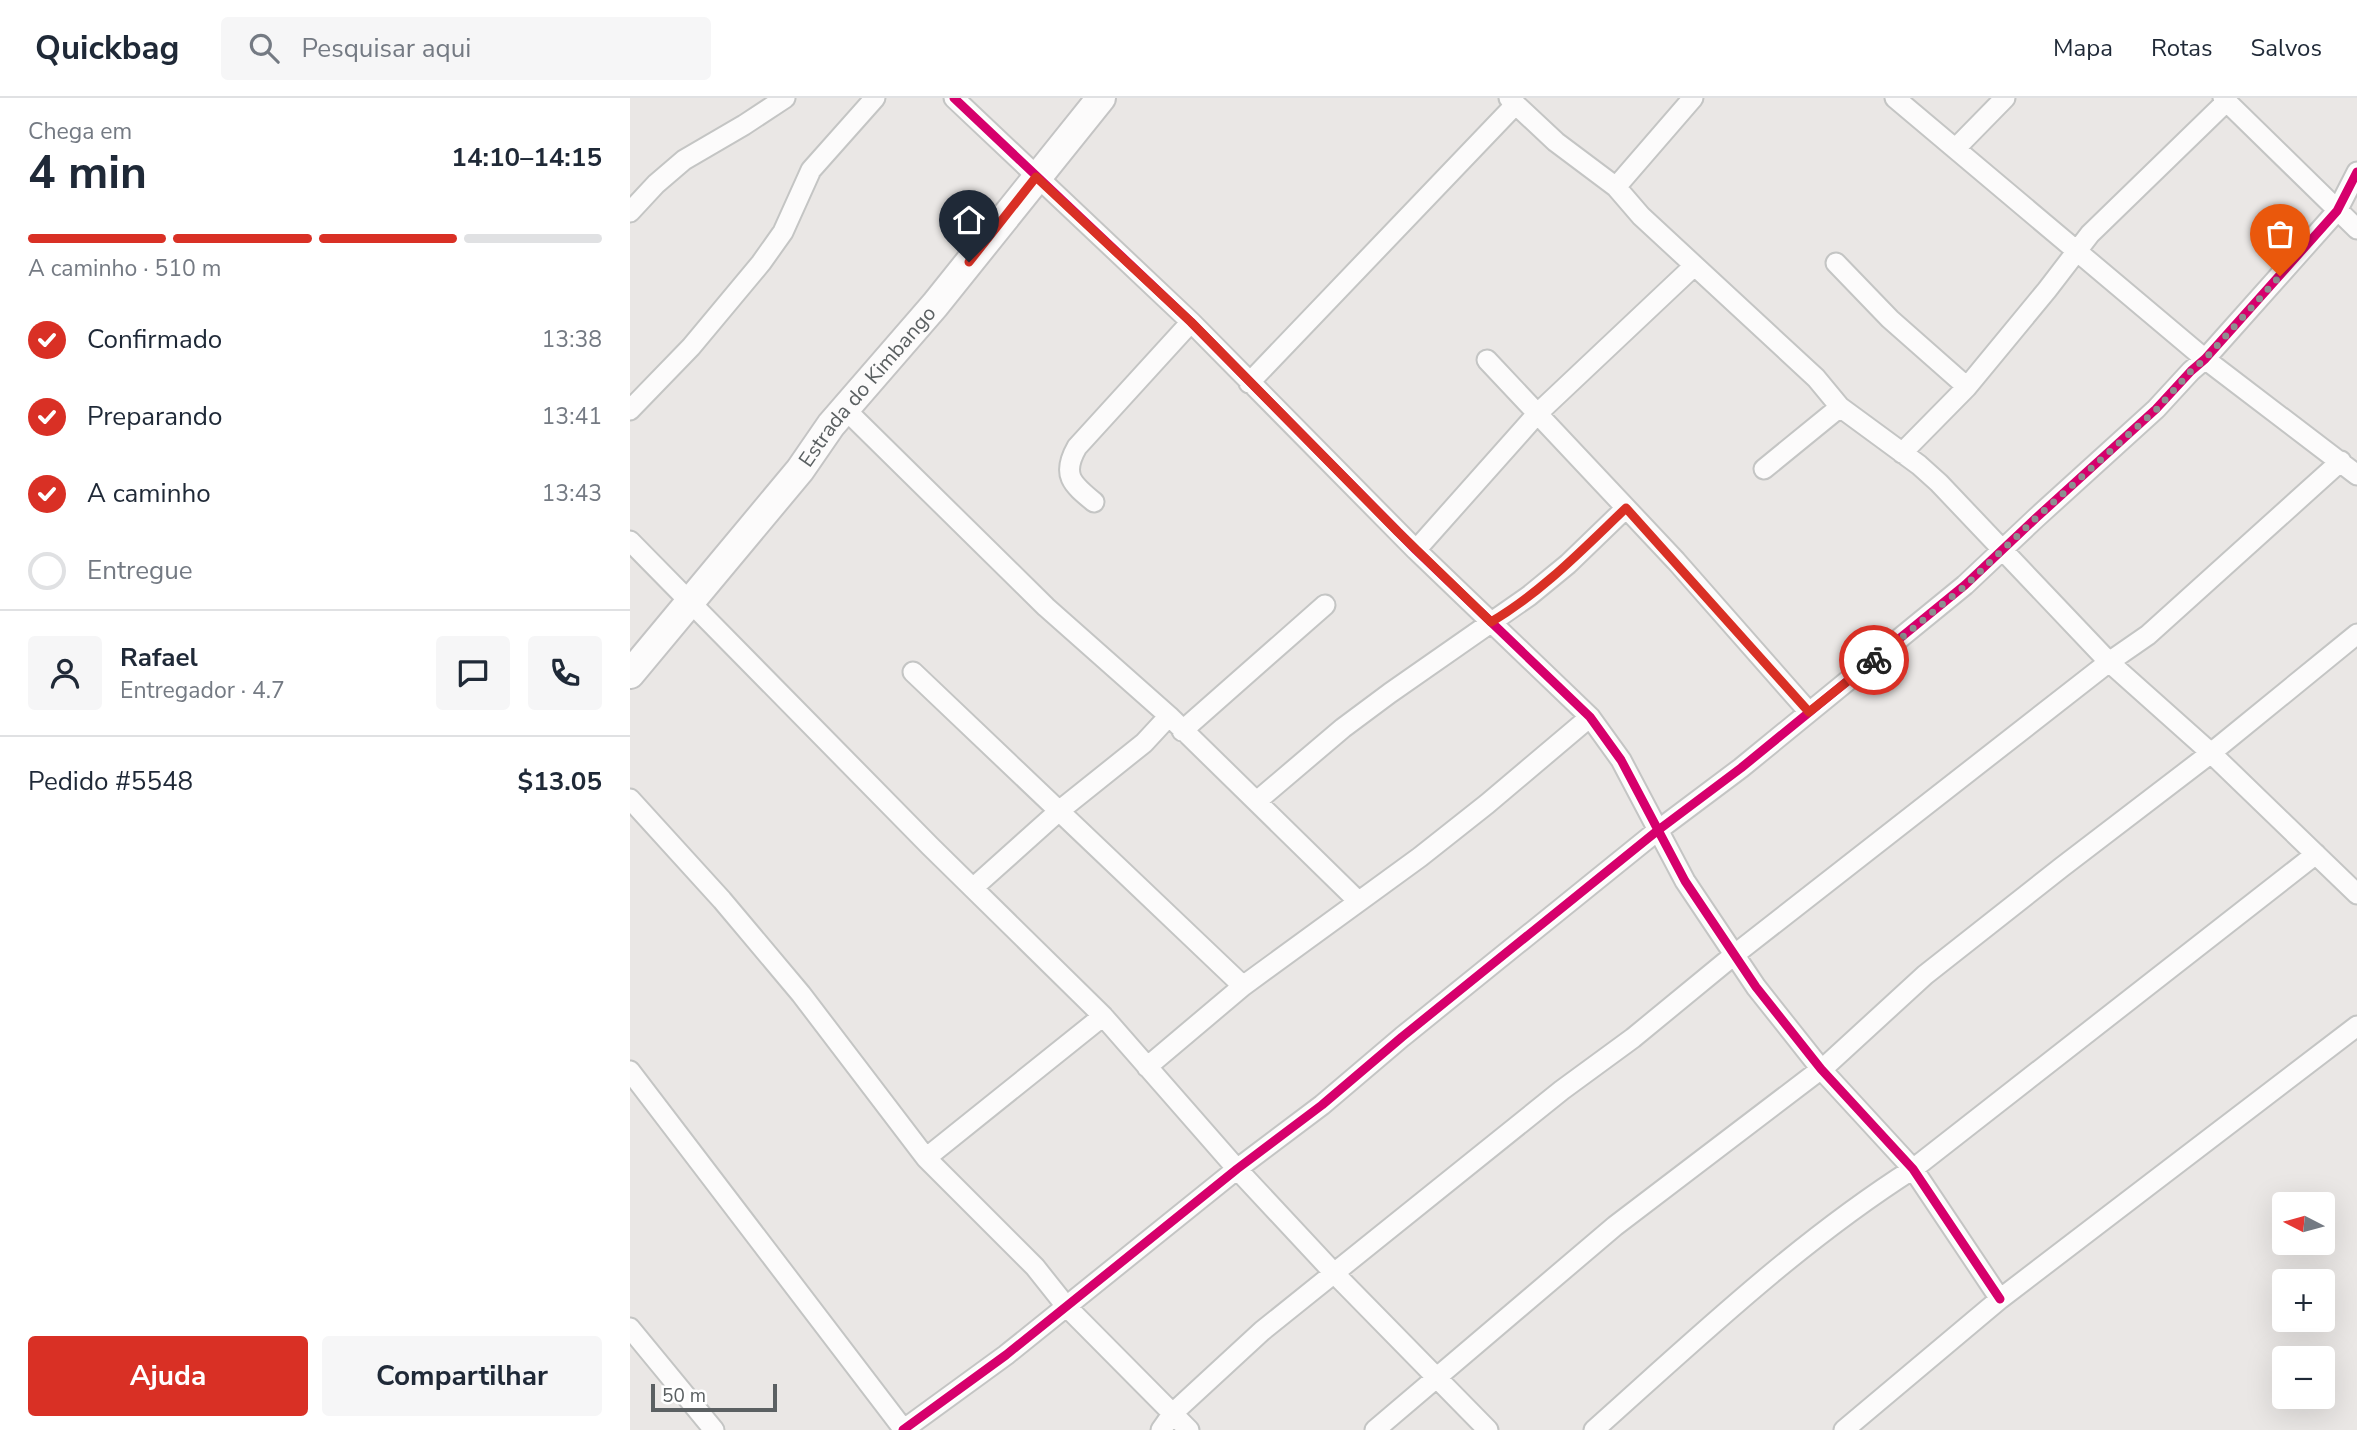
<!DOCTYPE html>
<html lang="pt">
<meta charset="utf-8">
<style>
body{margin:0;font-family:"Nunito Sans",sans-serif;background:#f6f6f7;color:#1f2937;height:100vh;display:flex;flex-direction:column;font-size:26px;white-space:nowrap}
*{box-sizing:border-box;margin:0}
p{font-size:23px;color:#747a83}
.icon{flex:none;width:38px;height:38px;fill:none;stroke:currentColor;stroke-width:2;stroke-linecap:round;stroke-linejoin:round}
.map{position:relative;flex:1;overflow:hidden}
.drawer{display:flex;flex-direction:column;background:#fff;width:630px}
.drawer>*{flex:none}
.needle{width:46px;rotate:276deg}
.buttons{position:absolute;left:1642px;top:1094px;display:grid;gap:14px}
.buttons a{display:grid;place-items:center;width:63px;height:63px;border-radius:7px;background:#fff;box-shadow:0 7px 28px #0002;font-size:35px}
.scale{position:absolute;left:21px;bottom:18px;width:126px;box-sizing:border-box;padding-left:7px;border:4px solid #5b6062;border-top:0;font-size:19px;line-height:24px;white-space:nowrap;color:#5b6062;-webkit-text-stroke:5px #fff;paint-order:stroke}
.pin{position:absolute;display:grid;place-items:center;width:60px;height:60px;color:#fff;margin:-72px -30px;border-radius:50% 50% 50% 0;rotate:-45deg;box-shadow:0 0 7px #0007}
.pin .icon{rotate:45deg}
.courier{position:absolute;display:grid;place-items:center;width:70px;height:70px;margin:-35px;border:5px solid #d93025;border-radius:50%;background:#fff;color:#222;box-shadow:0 2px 9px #0007}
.overview em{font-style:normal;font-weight:700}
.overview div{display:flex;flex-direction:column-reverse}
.overview{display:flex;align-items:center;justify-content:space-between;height:119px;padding:0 28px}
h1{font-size:46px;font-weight:700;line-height:52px}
.bar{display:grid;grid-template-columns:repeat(4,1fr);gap:10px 7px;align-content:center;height:84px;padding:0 28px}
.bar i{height:9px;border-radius:5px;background:#e0e1e3}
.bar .active{background:#d93025}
.bar p{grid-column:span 4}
.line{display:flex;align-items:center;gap:18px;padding:0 28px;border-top:2px solid #e0e1e3}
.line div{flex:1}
.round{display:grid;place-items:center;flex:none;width:74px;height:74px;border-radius:7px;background:#f6f6f7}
ol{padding:0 28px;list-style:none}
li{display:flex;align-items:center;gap:21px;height:77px}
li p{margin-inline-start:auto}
li .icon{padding:7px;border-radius:50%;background:#d93025;color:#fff;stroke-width:4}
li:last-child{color:#747a83}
li i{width:38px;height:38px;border:4px solid #e0e1e3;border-radius:50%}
.action{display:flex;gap:14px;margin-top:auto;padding:14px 28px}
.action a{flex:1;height:80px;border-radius:7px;background:#d93025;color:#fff;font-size:28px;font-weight:700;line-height:80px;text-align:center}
.action a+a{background:#f6f6f7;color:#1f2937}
header{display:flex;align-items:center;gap:42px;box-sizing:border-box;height:98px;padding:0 35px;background:#fff;border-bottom:2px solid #e0e1e3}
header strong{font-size:33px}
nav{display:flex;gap:38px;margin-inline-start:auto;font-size:24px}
.search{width:490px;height:63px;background:#f6f6f7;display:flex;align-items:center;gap:18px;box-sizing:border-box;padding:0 24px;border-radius:7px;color:#747a83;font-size:26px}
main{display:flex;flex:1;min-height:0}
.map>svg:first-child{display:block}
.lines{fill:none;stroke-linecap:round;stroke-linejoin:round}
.street-casing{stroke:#c4c5c4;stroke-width:23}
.secondary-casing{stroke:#c4c4c4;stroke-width:32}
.street{stroke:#fcfbfb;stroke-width:19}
.secondary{stroke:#fcfbfb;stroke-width:28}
.cycleway-casing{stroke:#fff;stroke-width:13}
.cycleway{stroke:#d6006c;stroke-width:9}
.done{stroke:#8d8f90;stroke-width:7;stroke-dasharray:0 12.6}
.route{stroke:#d93025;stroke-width:9}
.labels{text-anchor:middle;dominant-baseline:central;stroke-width:6;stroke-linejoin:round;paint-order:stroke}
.street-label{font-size:21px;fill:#5b6062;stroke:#fff}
</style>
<header>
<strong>Quickbag</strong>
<div class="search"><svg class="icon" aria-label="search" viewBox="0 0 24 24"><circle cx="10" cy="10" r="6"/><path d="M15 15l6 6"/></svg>Pesquisar aqui</div>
<nav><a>Mapa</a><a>Rotas</a><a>Salvos</a></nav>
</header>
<main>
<section class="drawer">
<div class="overview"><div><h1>4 min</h1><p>Chega em</p></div><em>14:10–14:15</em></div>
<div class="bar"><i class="active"></i><i class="active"></i><i class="active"></i><i></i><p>A caminho · 510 m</p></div>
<ol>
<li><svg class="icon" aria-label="check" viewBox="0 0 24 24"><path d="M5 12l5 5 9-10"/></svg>Confirmado<p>13:38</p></li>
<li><svg class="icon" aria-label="check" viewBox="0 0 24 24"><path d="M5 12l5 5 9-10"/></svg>Preparando<p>13:41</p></li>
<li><svg class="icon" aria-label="check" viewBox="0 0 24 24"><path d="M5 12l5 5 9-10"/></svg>A caminho<p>13:43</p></li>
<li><i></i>Entregue</li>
</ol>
<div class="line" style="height:126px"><a class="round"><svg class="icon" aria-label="person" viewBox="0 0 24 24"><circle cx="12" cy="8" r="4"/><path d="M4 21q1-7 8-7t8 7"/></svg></a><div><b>Rafael</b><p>Entregador · 4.7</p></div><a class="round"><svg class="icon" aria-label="chat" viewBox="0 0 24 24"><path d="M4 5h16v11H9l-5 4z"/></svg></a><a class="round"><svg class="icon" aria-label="phone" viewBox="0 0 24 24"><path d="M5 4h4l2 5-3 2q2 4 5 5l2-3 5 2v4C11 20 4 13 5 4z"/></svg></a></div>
<div class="line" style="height:91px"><div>Pedido #5548</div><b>$13.05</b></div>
<div class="action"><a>Ajuda</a><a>Compartilhar</a></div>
</section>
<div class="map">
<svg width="1727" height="1332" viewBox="0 0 1727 1332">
<rect width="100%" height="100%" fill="#eae7e5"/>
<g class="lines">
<defs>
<path id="street" d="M 324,0 L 561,224 L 786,452 L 960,619 L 991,662 L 1055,783 L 1126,889 L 1191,971 L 1283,1071 L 1370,1201
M 879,0 L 926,44 L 986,89 L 1011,118 L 1186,280 L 1210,309 L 1289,367 L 1309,385 L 1479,564 L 1581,655 L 1727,796
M 1265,0 L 1575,261 L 1727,377
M 1593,0 L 1727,131
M 1326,50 L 1375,0
M 986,89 L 1063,0
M 0,114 L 26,86 L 54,62 L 114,27 L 155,0
M 1206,165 L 1260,221 L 1337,289
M 857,262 L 1046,463 L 1179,614
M 619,285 L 885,7
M 215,311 L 416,509 L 539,618 L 728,803
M 0,312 L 61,249 L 131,165 L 153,134 L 181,72 L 245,0
M 1272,355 L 1337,289 L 1417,192 L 1460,136 L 1596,4
M 1134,371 L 1210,309
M 464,404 C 442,386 431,377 447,349 L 561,224
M 0,443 L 300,748 L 473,918 L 607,1071 L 704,1175 L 858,1332
M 786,452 L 907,316 L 1064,168
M 283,574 L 613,888
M 552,633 L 695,507
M 0,701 L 92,802 L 171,896 L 296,1060 L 405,1169 L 436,1208 L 559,1332
M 627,703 L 713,630 L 760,595 L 899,498 L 938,466 L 996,410
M 343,790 L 429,713 L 514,645 L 539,618
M 517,969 L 613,888 L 790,759 L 857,706 L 960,619
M 0,973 L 274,1332
M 296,1060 L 473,918
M 0,1230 L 84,1332
M 273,1332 L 376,1257 L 607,1071 L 692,1007 L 772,939 L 1027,733 L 1111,670 L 1335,487 L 1406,420 L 1526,311 L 1561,273 L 1575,261 L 1707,113 L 1727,74
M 531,1332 L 543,1315 L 632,1233 L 932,992 L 1003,940 L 1104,857 L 1479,564 L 1518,537 L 1711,363
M 745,1332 L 985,1128 L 1199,965 L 1295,877 L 1432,769 L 1581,655 L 1727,536
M 964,1332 C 1066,1241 1168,1144 1283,1071 L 1686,756
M 1214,1332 L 1370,1201 L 1727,928"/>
<g id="secondary">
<path id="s1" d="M 0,576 L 170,372 L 201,327 L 305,207 L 471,0"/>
</g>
</defs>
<use href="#street" class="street-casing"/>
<use href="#secondary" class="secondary-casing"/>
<use href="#street" class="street"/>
<use href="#secondary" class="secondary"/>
<defs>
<path id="cycleway" d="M 324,0 L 561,224 L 786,452 L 960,619 L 991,662 L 1055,783 L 1126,889 L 1191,971 L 1283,1071 L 1370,1201
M 273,1332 L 376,1257 L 607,1071 L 692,1007 L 772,939 L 1027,733 L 1111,670 L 1335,487 L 1406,420 L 1526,311 L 1561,273 L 1575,261 L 1707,113 L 1727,74"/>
</defs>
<use href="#cycleway" class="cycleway-casing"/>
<use href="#cycleway" class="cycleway"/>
</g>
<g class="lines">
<path class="done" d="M 1244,562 L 1335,488 L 1406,420 L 1527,311 L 1561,273 L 1575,261 L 1650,178"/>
<path class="route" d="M 339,164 L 406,79 L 561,224 L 768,434 L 861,524 C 912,494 954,450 996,410 L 1179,614 L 1244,562"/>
</g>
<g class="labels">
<g class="street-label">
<text stroke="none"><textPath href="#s1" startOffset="373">Estrada do Kimbango</textPath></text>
</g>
</g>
</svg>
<div class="buttons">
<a><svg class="needle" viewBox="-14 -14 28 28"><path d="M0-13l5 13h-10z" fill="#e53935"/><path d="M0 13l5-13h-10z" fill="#747a83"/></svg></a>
<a>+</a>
<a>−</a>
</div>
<div class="scale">50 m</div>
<div class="pin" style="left:1650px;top:178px;background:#ea580c"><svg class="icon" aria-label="bag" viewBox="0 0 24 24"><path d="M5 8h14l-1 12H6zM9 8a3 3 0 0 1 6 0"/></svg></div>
<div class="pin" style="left:339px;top:164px;background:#1f2937"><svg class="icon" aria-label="home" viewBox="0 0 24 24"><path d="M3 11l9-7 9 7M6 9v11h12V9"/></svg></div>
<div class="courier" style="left:1244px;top:562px"><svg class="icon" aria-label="bike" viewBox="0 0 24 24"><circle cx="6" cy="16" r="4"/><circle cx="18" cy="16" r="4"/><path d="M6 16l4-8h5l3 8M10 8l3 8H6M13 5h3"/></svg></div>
</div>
</main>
